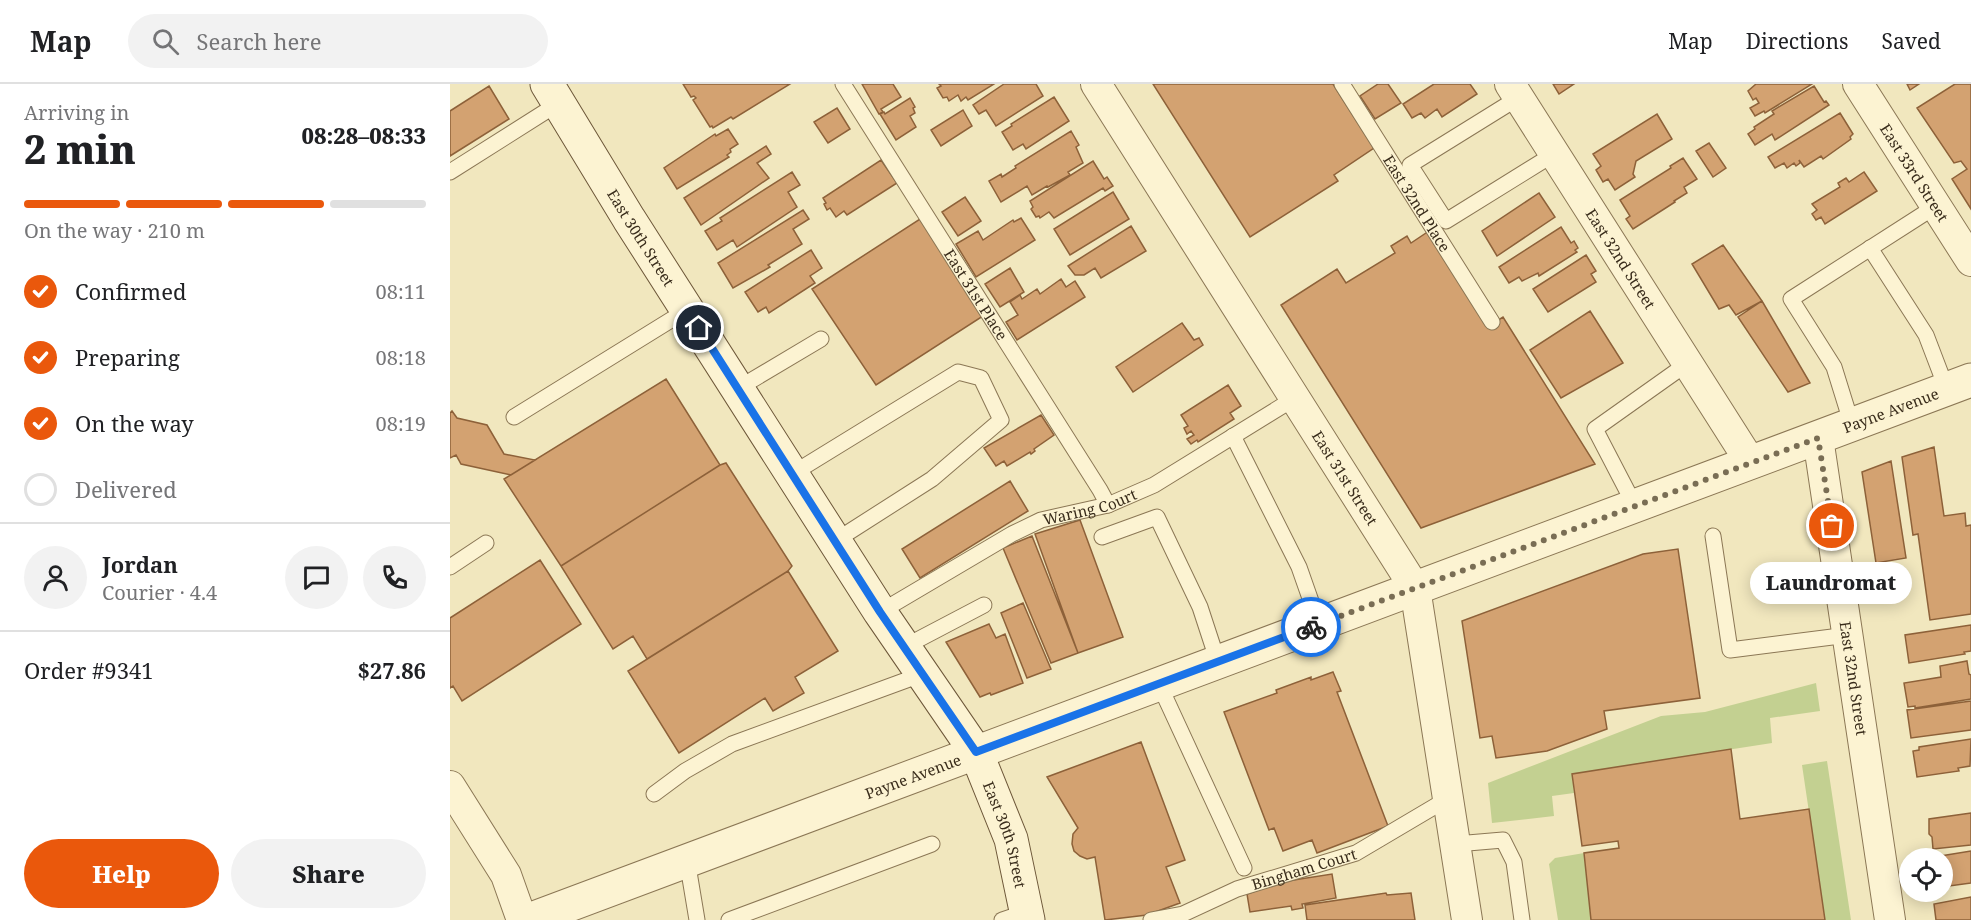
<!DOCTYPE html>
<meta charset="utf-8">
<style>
body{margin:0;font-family:"Noto Serif",serif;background:#f2f2f2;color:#202124;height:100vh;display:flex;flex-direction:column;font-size:22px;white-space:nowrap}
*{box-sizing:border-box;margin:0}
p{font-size:20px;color:#757577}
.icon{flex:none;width:33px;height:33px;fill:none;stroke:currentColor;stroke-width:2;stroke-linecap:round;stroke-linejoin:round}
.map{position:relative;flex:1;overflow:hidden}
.drawer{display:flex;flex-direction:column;background:#fff;width:450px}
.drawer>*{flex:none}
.buttons{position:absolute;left:1449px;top:764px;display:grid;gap:12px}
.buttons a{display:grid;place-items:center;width:54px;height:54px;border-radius:50%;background:#fff;box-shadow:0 3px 15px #0003;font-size:30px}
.pin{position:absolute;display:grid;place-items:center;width:51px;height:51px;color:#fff;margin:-26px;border:3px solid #fff;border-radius:50%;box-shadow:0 2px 6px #0007}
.courier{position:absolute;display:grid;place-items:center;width:60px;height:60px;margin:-30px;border:4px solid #1a73e8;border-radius:50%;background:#fff;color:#222;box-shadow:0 2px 8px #0007}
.bubble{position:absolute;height:42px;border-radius:21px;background:#fff;box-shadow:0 3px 15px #0003;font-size:20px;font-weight:800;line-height:42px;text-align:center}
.summary em{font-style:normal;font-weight:800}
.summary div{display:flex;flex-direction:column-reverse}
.summary{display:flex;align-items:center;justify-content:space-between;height:102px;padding:0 24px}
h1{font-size:39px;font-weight:800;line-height:45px}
.bar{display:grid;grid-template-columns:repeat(4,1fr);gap:9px 6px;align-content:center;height:72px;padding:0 24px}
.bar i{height:8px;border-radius:4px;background:#e0e0e0}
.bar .on{background:#ea580c}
.bar p{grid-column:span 4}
.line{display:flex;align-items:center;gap:15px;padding:0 24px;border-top:2px solid #e0e0e0}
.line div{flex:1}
.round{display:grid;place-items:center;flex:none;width:63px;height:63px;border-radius:32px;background:#f2f2f2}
ol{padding:0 24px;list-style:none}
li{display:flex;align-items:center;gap:18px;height:66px}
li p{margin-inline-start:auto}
li .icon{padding:6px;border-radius:50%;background:#ea580c;color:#fff;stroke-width:4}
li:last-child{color:#757577}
li i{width:33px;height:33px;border:3px solid #e0e0e0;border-radius:50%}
.button{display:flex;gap:12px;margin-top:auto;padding:12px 24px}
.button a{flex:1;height:69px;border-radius:36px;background:#ea580c;color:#fff;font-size:24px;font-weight:800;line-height:69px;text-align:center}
.button a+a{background:#f2f2f2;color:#202124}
header{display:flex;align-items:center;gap:36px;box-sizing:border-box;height:84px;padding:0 30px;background:#fff;border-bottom:2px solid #e0e0e0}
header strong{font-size:28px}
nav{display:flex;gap:33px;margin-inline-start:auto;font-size:21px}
.search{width:420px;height:54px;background:#f2f2f2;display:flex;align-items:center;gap:15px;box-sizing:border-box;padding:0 21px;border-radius:33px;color:#757577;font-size:22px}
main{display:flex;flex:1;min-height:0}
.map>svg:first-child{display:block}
.green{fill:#c3d091}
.building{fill:#d3a271;stroke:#8d6139;stroke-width:1.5}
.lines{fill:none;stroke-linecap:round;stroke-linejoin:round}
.service-casing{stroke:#8b7755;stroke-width:17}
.minor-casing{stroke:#8b7755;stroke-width:32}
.tertiary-casing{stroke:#8b7755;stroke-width:35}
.secondary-casing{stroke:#6d5739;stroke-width:35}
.service{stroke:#fcf3d2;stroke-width:15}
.minor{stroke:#fcf3d2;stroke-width:30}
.tertiary{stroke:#fcf3d2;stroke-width:33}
.secondary{stroke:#fcf3d2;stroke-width:33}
.done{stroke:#796d54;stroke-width:6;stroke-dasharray:0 10.8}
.route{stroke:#1a73e8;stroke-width:8}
.labels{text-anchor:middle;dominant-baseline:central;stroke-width:4.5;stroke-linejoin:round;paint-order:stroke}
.street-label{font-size:15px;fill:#392c1b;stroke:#f8f0ce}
</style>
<header>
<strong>Map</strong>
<div class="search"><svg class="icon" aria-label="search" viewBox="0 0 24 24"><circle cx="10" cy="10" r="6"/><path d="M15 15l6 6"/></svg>Search here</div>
<nav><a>Map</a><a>Directions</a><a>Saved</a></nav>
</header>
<main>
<section class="drawer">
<div class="summary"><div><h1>2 min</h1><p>Arriving in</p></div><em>08:28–08:33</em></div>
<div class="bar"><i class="on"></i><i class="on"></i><i class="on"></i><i></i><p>On the way · 210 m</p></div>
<ol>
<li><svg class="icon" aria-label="check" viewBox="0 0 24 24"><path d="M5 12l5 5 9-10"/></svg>Confirmed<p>08:11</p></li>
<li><svg class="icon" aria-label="check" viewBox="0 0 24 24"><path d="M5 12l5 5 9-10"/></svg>Preparing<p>08:18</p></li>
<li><svg class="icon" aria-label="check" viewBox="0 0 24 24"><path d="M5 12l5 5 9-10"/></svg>On the way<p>08:19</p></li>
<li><i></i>Delivered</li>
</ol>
<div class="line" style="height:108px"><a class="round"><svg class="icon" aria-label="person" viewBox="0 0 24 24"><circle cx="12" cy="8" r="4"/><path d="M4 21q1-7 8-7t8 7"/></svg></a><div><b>Jordan</b><p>Courier · 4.4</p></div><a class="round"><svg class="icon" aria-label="chat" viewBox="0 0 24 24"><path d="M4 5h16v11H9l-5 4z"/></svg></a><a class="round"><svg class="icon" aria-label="phone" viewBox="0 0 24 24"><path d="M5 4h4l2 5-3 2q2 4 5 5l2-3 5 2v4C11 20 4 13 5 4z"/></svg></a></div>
<div class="line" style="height:78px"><div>Order #9341</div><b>$27.86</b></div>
<div class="button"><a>Help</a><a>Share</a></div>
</section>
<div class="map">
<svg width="1521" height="836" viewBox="0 0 1521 836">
<rect width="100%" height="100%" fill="#f1e7be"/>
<path class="green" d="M 1366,599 L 1370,627 L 1320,634 L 1322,659 L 1122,690 L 1124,709 L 1102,712 L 1104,732 L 1042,739 L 1038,699 L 1211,632 L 1255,628 Z
M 1377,677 L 1401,836 L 1375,836 L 1352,681 Z
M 1134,769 L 1141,836 L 1108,836 L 1099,780 L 1105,774 Z"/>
<path class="building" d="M 233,0 L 340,0 L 283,35 L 281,33 L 263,44 L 262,42 L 260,43 L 243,16 L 246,14 L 244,12 L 241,13 Z
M 412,0 L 443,0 L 451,13 L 431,25 L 433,28 L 429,30 Z
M 489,0 L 544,0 L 518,16 L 516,13 L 511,17 L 508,11 L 499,17 L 497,13 L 493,14 L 487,4 L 491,2 Z
M 554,0 L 586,0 L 593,12 L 546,42 L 536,26 L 529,30 L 523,21 Z
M 703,0 L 883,0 L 924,64 L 884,91 L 888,97 L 800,153 Z
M 928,0 L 938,0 L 951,19 L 925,35 L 910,12 Z
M 984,0 L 1020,0 L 1027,10 L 992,33 L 987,25 L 975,34 L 971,29 L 962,34 L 953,20 Z
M 1103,0 L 1124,0 L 1109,10 Z
M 1306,0 L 1362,0 L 1315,29 L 1314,27 L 1305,32 L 1300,24 L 1309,19 L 1306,14 L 1303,16 L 1298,7 Z
M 1457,0 L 1469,0 L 1460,6 Z
M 1505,0 L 1521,0 L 1521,125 L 1502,95 L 1517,85 L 1511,77 L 1504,79 L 1467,24 Z
M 39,2 L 59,35 L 0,72 L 0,27 Z
M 1364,2 L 1374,18 L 1376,17 L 1379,21 L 1325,56 L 1322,50 L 1305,61 L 1298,50 L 1305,45 L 1304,43 L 1324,30 L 1322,27 Z
M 604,13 L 619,37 L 576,65 L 573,60 L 563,66 L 552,48 L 562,42 L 561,40 Z
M 460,14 L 465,23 L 463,24 L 465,29 L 460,32 L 466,43 L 446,56 L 430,30 L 434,28 L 435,30 Z
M 387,24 L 400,45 L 378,59 L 364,38 Z
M 513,26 L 522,42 L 491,62 L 481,46 Z
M 1390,29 L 1403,50 L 1400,53 L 1401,55 L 1373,75 L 1371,72 L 1354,83 L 1349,76 L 1350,79 L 1346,82 L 1344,79 L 1337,84 L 1334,79 L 1325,84 L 1318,73 Z
M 1207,30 L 1222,55 L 1186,77 L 1183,90 L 1185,93 L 1165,106 L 1158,95 L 1153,98 L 1146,86 L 1151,82 L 1143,70 Z
M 278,45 L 288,60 L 280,65 L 281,68 L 277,71 L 279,73 L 227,105 L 214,84 L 265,50 L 266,52 Z
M 621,47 L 629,61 L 626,63 L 633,79 L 618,88 L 620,91 L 598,103 L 597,102 L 582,111 L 577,102 L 551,118 L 539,97 L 551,90 L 552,93 L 566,84 L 565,82 Z
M 1259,59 L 1276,84 L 1263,93 L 1246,67 Z
M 316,62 L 321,70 L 307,79 L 319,94 L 251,141 L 234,114 Z
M 1233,74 L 1247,95 L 1234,103 L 1237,109 L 1224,117 L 1225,118 L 1183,145 L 1176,135 L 1180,132 L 1170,116 L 1221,84 L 1220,82 Z
M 431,76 L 447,99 L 397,131 L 394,127 L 386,133 L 380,124 L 377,126 L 374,120 L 376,119 L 373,114 Z
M 643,77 L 654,95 L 657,93 L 663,102 L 655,107 L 653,104 L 604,134 L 599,128 L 590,134 L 589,132 L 586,133 L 581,125 L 583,123 L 580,117 Z
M 342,88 L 350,101 L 338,108 L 347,123 L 287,163 L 283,156 L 267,166 L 255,147 L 272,137 L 270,134 Z
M 1414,88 L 1427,107 L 1375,140 L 1371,133 L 1366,136 L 1362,130 L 1367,126 L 1362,120 L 1390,103 L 1388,99 L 1396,94 L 1399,98 Z
M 663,108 L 679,135 L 620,171 L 604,145 Z
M 1089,109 L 1105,133 L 1047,172 L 1032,147 Z
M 515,113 L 531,137 L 508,152 L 492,128 Z
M 353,126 L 359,135 L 343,145 L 352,160 L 318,181 L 320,183 L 283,204 L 268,179 Z
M 571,134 L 585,156 L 526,193 L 506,160 L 528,147 L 533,156 L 563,136 L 564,138 Z
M 470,135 L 533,232 L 426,301 L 362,205 Z
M 681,142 L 696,167 L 651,194 L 645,184 L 634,191 L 625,191 L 618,182 Z
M 1111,143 L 1121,159 L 1124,157 L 1128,164 L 1125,166 L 1127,168 L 1089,192 L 1088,189 L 1072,197 L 1069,193 L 1059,199 L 1049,183 Z
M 979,147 L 1039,242 L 1053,233 L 1145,380 L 971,444 L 831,221 L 887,185 L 896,199 L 945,169 L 941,162 L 957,152 L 961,159 Z
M 1273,161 L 1312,217 L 1286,231 L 1279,221 L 1269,225 L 1242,180 Z
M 361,166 L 372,184 L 360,192 L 365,199 L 319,229 L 316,223 L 308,228 L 295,208 Z
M 1136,171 L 1146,187 L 1141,190 L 1146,198 L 1098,228 L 1083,205 Z
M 560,184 L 574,208 L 550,223 L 535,200 Z
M 611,195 L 616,203 L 625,197 L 635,213 L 567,256 L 556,238 L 568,231 L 560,218 L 570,211 L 572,215 L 587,205 L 590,210 Z
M 1312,217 L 1360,299 L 1338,308 L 1288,233 Z
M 1140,227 L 1173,279 L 1111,314 L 1080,266 Z
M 732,239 L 744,256 L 749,254 L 753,261 L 683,308 L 666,283 Z
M 216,295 L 270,381 L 111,482 L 54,395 Z
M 778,301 L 791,322 L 780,329 L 784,335 L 748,358 L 747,356 L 741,360 L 737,355 L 744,351 L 741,347 L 737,350 L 734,344 L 738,342 L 731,331 Z
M 2,327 L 7,334 L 37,341 L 54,370 L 85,376 L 61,391 L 11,380 L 6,371 L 0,374 L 0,329 Z
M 591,331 L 604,351 L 584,365 L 585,367 L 581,370 L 580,368 L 557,382 L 554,377 L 546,382 L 534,364 Z
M 1484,363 L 1494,432 L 1515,429 L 1516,442 L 1521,441 L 1521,530 L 1480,536 L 1468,450 L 1463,451 L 1452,373 Z
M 1441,377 L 1456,474 L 1426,479 L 1412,388 Z
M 276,379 L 342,482 L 338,487 L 197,575 L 183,552 L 163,565 L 111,482 L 270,381 Z
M 560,397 L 578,427 L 470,494 L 452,465 Z
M 630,436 L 673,553 L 628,569 L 585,450 Z
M 582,452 L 628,569 L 601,579 L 553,464 Z
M 1228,465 L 1250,614 L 1154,627 L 1157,645 L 1097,667 L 1046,674 L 1042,652 L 1030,654 L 1012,537 L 1193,470 Z
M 90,476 L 131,540 L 12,617 L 3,602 L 0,604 L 0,534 Z
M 338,487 L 388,567 L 345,593 L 354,609 L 323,627 L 315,614 L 229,669 L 178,587 Z
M 573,519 L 601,585 L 577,594 L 551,529 Z
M 539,540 L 546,554 L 555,550 L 573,599 L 541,611 L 540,609 L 530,613 L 496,558 Z
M 1521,541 L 1521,567 L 1514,568 L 1515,570 L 1459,579 L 1455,551 Z
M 1517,577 L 1519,590 L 1521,591 L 1521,615 L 1465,624 L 1465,622 L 1458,623 L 1454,599 L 1491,593 L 1490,582 Z
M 883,588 L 891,607 L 887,608 L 938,742 L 867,769 L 862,756 L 833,767 L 824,744 L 819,746 L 774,628 L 827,609 L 826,606 L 861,593 L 861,596 Z
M 1521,617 L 1521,646 L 1461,654 L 1457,626 Z
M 1521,655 L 1520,682 L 1508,684 L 1509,687 L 1467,693 L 1463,667 L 1469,666 L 1469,663 Z
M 691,658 L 735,776 L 716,783 L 730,819 L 697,831 L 655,836 L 645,773 L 637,775 L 630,772 L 624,767 L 622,760 L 623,750 L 628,744 L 597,693 Z
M 1281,665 L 1290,735 L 1359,725 L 1375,836 L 1141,836 L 1134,769 L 1169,764 L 1168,757 L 1132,762 L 1122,690 Z
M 1521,729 L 1521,761 L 1483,765 L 1482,753 L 1479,750 L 1479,735 Z
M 1521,767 L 1521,799 L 1492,803 L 1492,774 L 1478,774 Z
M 882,790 L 886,814 L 852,820 L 853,824 L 842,826 L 841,822 L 800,828 L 797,810 L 831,798 Z
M 936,809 L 937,811 L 961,809 L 965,836 L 857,836 L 855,821 Z
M 1521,813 L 1521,836 L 1486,836 L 1484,820 Z"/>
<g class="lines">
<defs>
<g id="service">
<path id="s1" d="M 393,0 L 650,406 L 658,421"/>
<path id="s2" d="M 892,0 L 1042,238"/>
<path d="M 1068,14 L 960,81 L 996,137 L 1104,70"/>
<path d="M 0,88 L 109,19"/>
<path d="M 1420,164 L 1476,251 L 1497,306"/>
<path d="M 287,305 L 371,255"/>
<path d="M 64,333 L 237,226"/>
<path d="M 1402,341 L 1384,283 L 1341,215 L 1486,122"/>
<path d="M 783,352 L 849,483 L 869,540"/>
<path d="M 342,390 L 508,288 L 531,294 L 551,336 L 482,395 L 385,457"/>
<path d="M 1185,422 L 1145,345 L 1238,279"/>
<path d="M 1263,452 L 1280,566 L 1398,551"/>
<path d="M 652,453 L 707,433 L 750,523 L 768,578"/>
<path d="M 0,483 L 36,459"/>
<path id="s3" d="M 430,528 L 562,450 L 591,436 L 658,421 L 704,401 L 845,314"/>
<path d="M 454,563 L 534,521"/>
<path d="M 709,600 L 794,784"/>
<path d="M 204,710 L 235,687 L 282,660 L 473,590"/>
<path d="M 1006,760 L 1053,756 L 1064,778 L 1072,836"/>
<path d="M 237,776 L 247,836"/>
<path d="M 279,836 L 482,760"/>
<path d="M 552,836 L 576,828"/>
<path id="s4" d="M 701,836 L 733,830 L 787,805 L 906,769 L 999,714"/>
</g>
<g id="minor">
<path id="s5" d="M 646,0 L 965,504 L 1017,836"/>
<path id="s6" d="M 1060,0 L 1301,379"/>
<path id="s7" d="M 1408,0 L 1521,177"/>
<path id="s8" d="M 1368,354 L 1440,836"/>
<path d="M 0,702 L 56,791 L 72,836"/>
</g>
<g id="tertiary">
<path id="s9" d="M 79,836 L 1521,296"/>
</g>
<g id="secondary">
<path id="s10" d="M 97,0 L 179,135 L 430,528 L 526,668 L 561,755 L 578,836"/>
</g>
</defs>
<use href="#service" class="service-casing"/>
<use href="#minor" class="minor-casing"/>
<use href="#tertiary" class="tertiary-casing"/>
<use href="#secondary" class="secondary-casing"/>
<use href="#service" class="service"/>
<use href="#minor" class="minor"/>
<use href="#tertiary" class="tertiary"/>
<use href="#secondary" class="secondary"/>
</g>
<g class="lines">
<path class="done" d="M 861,543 L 1368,354 L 1382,442"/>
<path class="route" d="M 249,244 L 430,528 L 526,668 L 861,543"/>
</g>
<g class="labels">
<g class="street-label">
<text stroke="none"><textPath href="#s7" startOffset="105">East 33rd Street</textPath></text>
<text stroke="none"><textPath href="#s2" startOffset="141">East 32nd Place</textPath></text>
<text stroke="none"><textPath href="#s10" startOffset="180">East 30th Street</textPath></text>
<text stroke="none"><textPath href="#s6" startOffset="207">East 32nd Street</textPath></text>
<text stroke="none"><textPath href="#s1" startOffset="249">East 31st Place</textPath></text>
<text stroke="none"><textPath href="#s9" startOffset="1454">Payne Avenue</textPath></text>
<text stroke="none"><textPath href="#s5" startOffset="466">East 31st Street</textPath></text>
<text stroke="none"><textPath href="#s3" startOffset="236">Waring Court</textPath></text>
<text stroke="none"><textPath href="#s8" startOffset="243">East 32nd Street</textPath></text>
<text stroke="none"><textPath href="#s9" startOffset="410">Payne Avenue</textPath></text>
<text stroke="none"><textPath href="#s10" startOffset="882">East 30th Street</textPath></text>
<text stroke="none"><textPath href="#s4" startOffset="162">Bingham Court</textPath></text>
</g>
</g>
</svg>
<div class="buttons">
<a><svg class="icon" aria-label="locate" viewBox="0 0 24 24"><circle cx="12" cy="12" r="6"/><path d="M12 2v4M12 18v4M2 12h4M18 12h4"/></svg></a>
</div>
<div class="pin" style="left:1382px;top:442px;background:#ea580c"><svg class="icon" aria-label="bag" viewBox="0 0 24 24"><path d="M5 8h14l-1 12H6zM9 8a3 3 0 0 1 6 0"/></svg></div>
<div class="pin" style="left:249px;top:244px;background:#1f2937"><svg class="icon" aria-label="home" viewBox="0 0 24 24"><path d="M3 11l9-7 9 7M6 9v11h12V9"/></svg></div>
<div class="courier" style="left:861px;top:543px"><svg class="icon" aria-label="bike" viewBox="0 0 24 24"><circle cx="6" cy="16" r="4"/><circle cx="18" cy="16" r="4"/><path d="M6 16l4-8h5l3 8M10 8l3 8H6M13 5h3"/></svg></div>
<div class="bubble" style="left:1300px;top:478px;width:162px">Laundromat</div>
</div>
</main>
